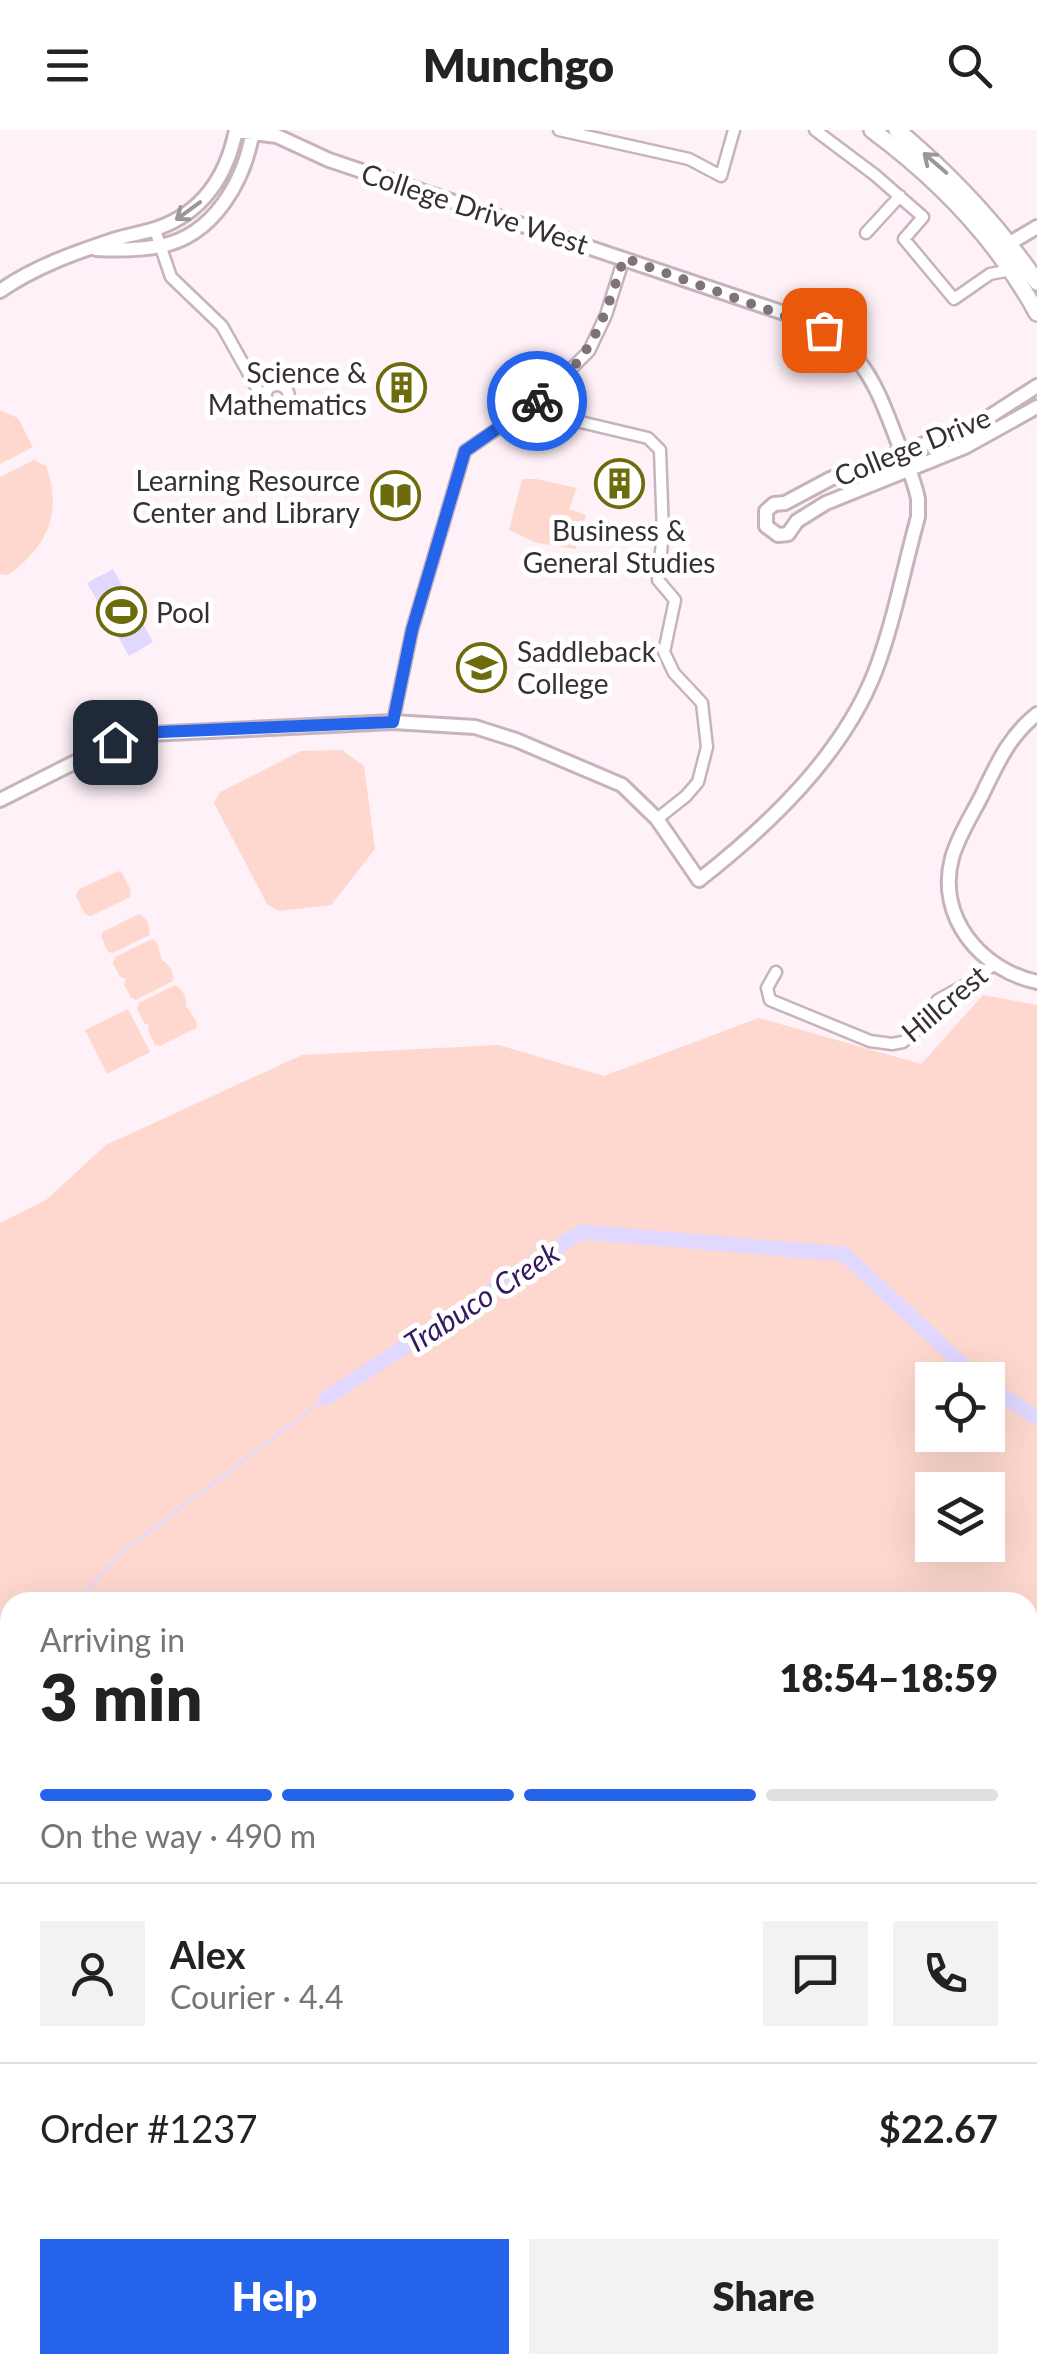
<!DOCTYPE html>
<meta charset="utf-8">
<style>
body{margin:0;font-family:Lato,sans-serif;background:#f2f2f2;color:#222;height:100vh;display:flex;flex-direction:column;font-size:38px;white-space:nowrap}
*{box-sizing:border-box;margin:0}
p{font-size:32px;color:#767676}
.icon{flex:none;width:55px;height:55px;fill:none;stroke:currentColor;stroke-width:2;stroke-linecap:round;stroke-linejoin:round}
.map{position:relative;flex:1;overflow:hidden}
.details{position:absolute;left:0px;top:1462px;width:1038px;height:782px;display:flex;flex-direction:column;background:#fff;border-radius:30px 30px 0 0;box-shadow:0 10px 40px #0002}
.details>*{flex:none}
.buttons{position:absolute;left:915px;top:1232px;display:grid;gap:20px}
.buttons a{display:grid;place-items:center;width:90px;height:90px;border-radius:0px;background:#fff;box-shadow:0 10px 40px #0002;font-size:50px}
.pin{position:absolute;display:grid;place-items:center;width:85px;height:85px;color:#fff;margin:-42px;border-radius:20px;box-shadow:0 5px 15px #0006}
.courier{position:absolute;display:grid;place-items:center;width:100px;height:100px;margin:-50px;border:8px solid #2563eb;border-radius:50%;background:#fff;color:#222;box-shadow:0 2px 12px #0007}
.overview em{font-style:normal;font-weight:800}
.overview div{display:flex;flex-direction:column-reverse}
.overview{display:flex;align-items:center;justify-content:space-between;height:170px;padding:0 40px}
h1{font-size:65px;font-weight:800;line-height:75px}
.bar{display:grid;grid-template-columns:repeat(4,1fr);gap:15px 10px;align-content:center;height:120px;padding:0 40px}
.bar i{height:12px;border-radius:8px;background:#e0e0e0}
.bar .selected{background:#2563eb}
.bar p{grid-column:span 4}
.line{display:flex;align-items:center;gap:25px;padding:0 40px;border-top:2px solid #e0e0e0}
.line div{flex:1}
.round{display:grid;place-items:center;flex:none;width:105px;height:105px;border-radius:0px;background:#f2f2f2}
.action{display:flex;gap:20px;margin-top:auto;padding:20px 40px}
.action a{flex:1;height:115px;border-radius:0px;background:#2563eb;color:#fff;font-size:40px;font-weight:800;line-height:115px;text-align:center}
.action a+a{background:#f2f2f2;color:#222}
header{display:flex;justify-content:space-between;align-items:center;height:130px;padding:0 40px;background:#fff;font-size:45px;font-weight:800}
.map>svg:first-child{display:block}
.green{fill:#fed8ce;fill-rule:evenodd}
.water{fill:#e0d8fe}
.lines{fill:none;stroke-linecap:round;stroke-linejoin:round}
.stream{stroke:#e0d8fe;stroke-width:2.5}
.river{stroke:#e0d8fe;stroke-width:15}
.minor-casing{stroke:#c7b3be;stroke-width:15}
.tertiary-casing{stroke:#c7b3be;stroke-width:18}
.primary-casing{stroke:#c7b3be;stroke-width:20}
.minor{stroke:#fff;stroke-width:10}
.tertiary{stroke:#fff;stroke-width:12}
.primary{stroke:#fff;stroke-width:15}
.oneway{stroke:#9b9799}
.done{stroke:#7d7378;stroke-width:10;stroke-dasharray:0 18}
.route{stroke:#2563eb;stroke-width:12}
.labels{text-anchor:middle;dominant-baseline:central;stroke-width:10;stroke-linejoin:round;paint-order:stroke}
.street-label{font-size:28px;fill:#372f33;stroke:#fff}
.poi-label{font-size:28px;fill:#372f33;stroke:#fff;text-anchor:end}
.water-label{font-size:30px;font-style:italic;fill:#351a61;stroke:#fff}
</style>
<header><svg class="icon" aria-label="menu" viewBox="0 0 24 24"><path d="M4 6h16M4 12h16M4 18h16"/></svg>Munchgo<svg class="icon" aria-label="search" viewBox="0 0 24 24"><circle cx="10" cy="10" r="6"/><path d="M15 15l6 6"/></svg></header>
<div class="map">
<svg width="1037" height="2243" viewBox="0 0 1037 2243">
<rect width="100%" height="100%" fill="#fef1f8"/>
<path class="green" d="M 0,280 L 18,288 L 33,317 L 0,334 Z
M 34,330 L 46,336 C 63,383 47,417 8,445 L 0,444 L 0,347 Z
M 522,349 L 536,349 L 577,358 L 569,379 L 586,385 L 576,419 L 537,413 L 509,400 Z
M 342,620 L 364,636 L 375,719 L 331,775 L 279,781 L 267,774 L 214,673 L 220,662 L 301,621 Z
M 118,741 L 122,743 L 131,761 L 130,767 L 91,786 L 85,784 L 76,766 L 78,760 Z
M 139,784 C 147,787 151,797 149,805 L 113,823 L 108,822 L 101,807 L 103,802 Z
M 152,809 L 156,811 L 162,830 C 170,834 174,843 173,851 L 136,870 L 131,868 L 124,854 L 126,849 L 120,847 L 113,833 L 115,827 Z
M 175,855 C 183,859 187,868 186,876 L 197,892 L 196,898 L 160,916 L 155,915 L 148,900 L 149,895 L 144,893 L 137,879 L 139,873 Z
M 983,865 L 1037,875 L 1037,2243 L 0,2243 L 0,1093 L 46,1070 L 106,1015 L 302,925 L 499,915 L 604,946 L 759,888 L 921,934 ZM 932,1250 L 988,1250 L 988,1305 L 932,1305 ZM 932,1360 L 988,1360 L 988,1415 L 932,1415 ZM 10,1472 L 1028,1472 L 1028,2235 L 10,2235 Z
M 128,879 L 150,922 L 107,944 L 85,900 Z"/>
<path class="water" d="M 113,439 L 153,512 L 129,526 L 87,453 Z"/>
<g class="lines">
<path class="stream" d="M 77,1472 L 121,1423 L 326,1268
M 0,1561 L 10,1551"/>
<path class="river" d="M 988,1256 L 1037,1288
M 326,1268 L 581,1102 L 844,1124 L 979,1250"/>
<defs>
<path id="minor" d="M 559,0 L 689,29 L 721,46 L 734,0
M 815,0 L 875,45 L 923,87 L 904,109 L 954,169 L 990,144 L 1011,140
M 155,100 L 171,147 L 222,196 L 259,262 L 266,264
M 866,103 L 900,66
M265 267a12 12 0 1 1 24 0a12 12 0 1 1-24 0Z
M 509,290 L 568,289 L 648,308 L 660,320 L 663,403 L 658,450 L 675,470 L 664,522 L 674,543 L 702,573 L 707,617 L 698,652 L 686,666 L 657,689
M 393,592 L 412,500 L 465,321 L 541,269 L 589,221 L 606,185 L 624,128
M 776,842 L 767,858 L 770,870 L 870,911 L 892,914 L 903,912 L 914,903 L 938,870 L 971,852 L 993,835"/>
<path id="tertiary" d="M 1010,113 L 1037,97
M 96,119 C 116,120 140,120 160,116 C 214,106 245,50 253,0
M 0,161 C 34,137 74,123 113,110 C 128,105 144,103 158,98 C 203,82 227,45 236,0
M 1037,256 L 978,294 L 830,349 L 785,373 L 774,374 L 766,381 L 766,396 L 778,405 L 788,404 L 797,391 L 826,373 L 965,317 L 1037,277
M 1037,584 C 1009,606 997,634 982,665 C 972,685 958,706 952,728 C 936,787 981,840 1037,852
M 0,670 L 115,612 L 149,604 L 393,592 L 475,597 L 516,610 L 622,655 L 657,689 L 699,750 C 768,696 842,626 875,542 C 894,492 904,437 918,387 L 918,369 C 914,348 905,330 897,310 C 870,238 858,213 784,183 L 329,30 L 277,6 L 236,1"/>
<path id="primary" d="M 872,0 C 938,49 998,111 1037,183
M 897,0 C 951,45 997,94 1037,152"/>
</defs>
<use href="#minor" class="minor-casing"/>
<use href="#tertiary" class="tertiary-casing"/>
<use href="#primary" class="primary-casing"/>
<use href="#minor" class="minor"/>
<use href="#tertiary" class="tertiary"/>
<use href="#primary" class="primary"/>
</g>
<defs><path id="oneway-shaft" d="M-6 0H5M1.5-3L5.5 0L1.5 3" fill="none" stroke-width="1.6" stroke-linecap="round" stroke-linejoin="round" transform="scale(2.5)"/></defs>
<g class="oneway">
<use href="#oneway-shaft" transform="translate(935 33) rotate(-139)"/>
<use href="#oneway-shaft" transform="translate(188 81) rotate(144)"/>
</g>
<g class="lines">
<path class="done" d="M 537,271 C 593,228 603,192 624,128 L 824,200"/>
<path class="route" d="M 115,612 L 160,602 L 393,592 L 412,500 L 465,321 L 537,271"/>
</g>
<defs>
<symbol id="building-ring" viewBox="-11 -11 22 22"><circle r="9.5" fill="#fff" stroke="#6d6c0c" stroke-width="1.5"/><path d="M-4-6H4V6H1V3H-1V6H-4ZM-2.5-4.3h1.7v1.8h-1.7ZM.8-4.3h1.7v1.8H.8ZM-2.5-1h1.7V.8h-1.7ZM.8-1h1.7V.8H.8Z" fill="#6d6c0c"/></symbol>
<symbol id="library-ring" viewBox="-11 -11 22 22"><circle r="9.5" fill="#fff" stroke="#6d6c0c" stroke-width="1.5"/><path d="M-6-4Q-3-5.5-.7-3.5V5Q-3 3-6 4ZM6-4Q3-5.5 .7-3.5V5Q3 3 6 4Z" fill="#6d6c0c"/></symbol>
<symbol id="stadium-ring" viewBox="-11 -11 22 22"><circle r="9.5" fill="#fff" stroke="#6d6c0c" stroke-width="1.5"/><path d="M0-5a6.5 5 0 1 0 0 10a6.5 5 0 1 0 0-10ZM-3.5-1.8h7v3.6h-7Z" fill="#6d6c0c"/></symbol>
<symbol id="university-ring" viewBox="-11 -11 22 22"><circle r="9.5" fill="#fff" stroke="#6d6c0c" stroke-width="1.5"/><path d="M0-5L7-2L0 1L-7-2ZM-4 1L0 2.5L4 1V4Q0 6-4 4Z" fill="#6d6c0c"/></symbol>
</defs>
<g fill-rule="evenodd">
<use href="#building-ring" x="374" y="230" width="55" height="55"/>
<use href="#building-ring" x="592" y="326" width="55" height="55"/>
<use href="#library-ring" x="368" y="338" width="55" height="55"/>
<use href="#stadium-ring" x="94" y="454" width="55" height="55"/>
<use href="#university-ring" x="454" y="510" width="55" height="55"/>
</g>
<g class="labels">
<g class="street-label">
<text transform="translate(475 78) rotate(18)">College Drive West</text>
<text transform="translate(912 316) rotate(-22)">College Drive</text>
<text transform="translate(944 873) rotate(-40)">Hillcrest</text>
</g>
<g class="poi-label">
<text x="367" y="242">Science &amp;<tspan x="367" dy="32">Mathematics</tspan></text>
<text x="360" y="350">Learning Resource<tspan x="360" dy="32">Center and Library</tspan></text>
<text x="619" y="400" text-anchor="middle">Business &amp;<tspan x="619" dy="32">General Studies</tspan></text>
<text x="156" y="482" text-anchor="start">Pool</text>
<text x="517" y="521" text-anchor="start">Saddleback<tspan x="517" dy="32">College</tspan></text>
</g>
<g class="water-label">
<text transform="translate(481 1167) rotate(-33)">Trabuco Creek</text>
</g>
</g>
</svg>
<div class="buttons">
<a><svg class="icon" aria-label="locate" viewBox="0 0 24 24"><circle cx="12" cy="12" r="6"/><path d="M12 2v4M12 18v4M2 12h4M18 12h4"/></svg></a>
<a><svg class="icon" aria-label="layers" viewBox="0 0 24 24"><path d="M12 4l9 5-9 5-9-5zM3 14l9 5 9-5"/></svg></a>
</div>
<div class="pin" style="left:824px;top:200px;background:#ea580c"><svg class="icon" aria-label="bag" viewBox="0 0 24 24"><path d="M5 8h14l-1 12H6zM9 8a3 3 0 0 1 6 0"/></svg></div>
<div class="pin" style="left:115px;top:612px;background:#1f2937"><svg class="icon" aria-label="home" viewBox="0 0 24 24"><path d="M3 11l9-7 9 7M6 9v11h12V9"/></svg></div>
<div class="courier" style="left:537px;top:271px"><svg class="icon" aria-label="bike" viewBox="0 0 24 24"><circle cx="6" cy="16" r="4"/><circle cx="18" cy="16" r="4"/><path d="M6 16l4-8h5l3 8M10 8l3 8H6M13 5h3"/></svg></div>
<section class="details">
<div class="overview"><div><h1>3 min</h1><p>Arriving in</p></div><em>18:54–18:59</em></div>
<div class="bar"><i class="selected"></i><i class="selected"></i><i class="selected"></i><i></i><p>On the way · 490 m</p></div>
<div class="line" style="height:180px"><a class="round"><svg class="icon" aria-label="person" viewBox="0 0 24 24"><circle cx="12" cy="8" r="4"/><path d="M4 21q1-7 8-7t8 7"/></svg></a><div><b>Alex</b><p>Courier · 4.4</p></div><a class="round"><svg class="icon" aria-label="chat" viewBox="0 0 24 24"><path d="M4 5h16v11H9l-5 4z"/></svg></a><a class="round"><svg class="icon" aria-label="phone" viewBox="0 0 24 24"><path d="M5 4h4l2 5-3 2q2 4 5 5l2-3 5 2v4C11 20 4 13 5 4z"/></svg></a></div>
<div class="line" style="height:130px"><div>Order #1237</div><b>$22.67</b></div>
<div class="action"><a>Help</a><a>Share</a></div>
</section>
</div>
